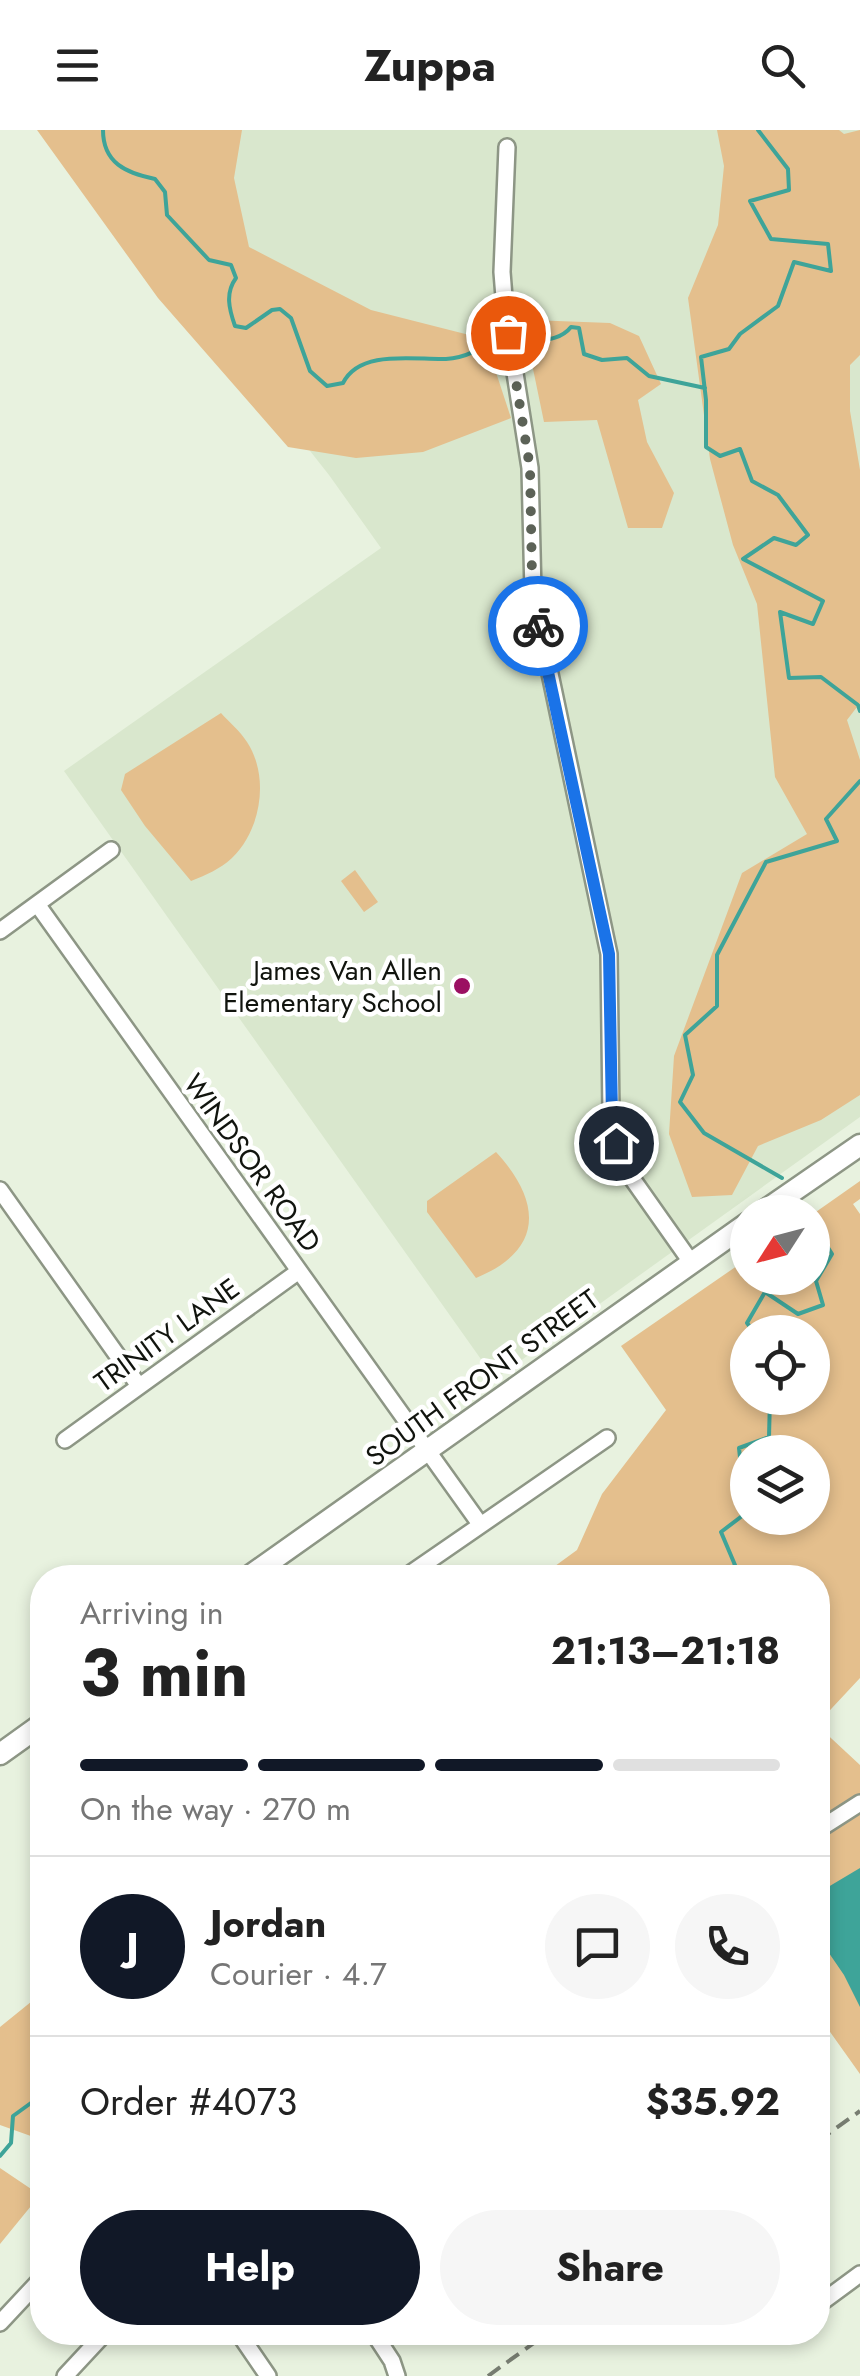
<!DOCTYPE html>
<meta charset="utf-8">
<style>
body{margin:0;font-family:Jost,sans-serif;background:#f6f6f6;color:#222;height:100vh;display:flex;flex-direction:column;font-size:38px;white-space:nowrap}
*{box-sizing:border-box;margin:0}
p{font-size:32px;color:#767676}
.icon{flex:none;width:55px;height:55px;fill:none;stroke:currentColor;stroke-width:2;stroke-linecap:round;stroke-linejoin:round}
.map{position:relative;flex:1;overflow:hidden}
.drawer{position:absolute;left:30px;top:1435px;width:800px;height:780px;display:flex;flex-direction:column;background:#fff;border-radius:40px;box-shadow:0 5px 15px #0003}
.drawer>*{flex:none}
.needle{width:65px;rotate:234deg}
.controls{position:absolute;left:730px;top:1065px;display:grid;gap:20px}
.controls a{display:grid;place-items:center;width:100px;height:100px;border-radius:50%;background:#fff;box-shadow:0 5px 15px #0003;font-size:50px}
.pin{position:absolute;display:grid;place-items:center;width:85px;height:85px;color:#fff;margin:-42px;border:5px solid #fff;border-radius:50%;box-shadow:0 2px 10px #0007}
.courier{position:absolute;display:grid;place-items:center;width:100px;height:100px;margin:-50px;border:8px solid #1a73e8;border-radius:50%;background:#fff;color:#222;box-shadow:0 2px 12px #0007}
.headline em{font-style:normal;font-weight:700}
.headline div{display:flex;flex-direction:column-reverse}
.headline{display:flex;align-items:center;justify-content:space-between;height:170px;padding:0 50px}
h1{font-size:65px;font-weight:700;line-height:75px}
.bar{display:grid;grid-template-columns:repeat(4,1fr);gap:15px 10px;align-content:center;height:120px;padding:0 50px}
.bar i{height:12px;border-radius:8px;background:#e0e0e0}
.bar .on{background:#111827}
.bar p{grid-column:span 4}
.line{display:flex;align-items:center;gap:25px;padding:0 50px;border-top:2px solid #e0e0e0}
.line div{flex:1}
.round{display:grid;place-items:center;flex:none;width:105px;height:105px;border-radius:52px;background:#f6f6f6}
.button{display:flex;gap:20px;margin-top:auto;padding:20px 50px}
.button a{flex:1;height:115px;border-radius:60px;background:#111827;color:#fff;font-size:40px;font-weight:700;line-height:115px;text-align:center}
.button a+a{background:#f6f6f6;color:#222}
header{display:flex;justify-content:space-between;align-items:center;height:130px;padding:0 50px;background:#fff;font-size:45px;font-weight:700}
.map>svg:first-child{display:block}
.built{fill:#d9e7cd}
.green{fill:#e4bf8d;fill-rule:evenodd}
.water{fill:#3ea499}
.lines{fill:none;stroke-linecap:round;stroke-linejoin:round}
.stream{stroke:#3ea499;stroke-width:4}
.street-casing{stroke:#8d9685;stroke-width:20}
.secondary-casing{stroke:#8d9685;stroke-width:25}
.street{stroke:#fff;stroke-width:15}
.secondary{stroke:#fff;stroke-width:20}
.rail{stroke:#777d71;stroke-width:4;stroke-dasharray:15 8;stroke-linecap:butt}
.done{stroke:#5c6257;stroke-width:10;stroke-dasharray:0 18}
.route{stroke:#1a73e8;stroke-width:12}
.poi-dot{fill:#9b1062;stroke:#fff;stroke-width:4}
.labels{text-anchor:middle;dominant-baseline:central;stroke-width:9;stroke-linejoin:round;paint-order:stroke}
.poi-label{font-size:28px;fill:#11140e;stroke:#fff;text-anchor:end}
.street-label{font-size:28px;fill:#11140e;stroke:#fff}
</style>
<header><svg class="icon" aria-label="menu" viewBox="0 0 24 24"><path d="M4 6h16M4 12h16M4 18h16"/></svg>Zuppa<svg class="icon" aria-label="search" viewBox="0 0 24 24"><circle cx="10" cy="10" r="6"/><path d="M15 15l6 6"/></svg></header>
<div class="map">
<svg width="860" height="2246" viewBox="0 0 860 2246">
<rect width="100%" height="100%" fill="#e8f2df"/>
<path class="built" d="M 57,0 L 860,0 L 860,987 L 495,1249 L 64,641 L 381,418 L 329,345 Z"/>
<path class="green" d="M 37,0 L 242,0 L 234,48 L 249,117 L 371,180 L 485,209 L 511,288 L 423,322 L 356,328 L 288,317 L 158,168 Z
M 717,0 L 839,0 L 844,4 L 860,0 L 860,225 L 850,235 L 850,281 L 860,340 L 860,573 L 847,590 L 860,630 L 860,965 L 821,990 L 758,1016 L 732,1065 L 692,1067 L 669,1004 L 674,926 L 742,743 L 807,704 L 775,647 L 757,474 L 733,415 L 710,329 L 688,168 L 718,95 L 724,36 Z
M 531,190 L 610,193 L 639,206 L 661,254 L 638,270 L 647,312 L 674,363 L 662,398 L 628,398 L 597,290 L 544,292 L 532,234 Z
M 221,583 C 229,592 240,601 247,612 C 270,647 261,700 232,728 C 220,739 206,745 191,751 L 145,696 L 121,660 L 125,644 Z
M 355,740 L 378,772 L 364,782 L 341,751 Z
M 496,1022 C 542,1072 544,1120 476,1148 L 427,1082 L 427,1071 Z
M 860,1051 L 860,1069 L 853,1074 L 860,1084 L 860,1548 L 818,1593 L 818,1448 L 540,1447 L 577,1420 L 602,1364 L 666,1280 L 621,1216 L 747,1129 L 748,1148 L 812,1148 L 813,1084 ZM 748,1202 L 812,1202 L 812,1268 L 748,1268 ZM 748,1322 L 812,1322 L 812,1388 L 748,1388 Z
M 818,1596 L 860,1635 L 860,1944 L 818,1885 Z
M 42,1863 L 42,2010 L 0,1995 L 0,1897 Z
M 0,2038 L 40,2065 L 0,2114 Z"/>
<path class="water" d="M 860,1738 L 860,1877 L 844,1845 L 818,1807 L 818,1763 Z"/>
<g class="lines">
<path class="stream" d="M 103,0 C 103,33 126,43 155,49 L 165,62 L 167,85 L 209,130 L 231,135 L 236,148 C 225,163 229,179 235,196 L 246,198 L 272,180 L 280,179 L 291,188 L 310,241 L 327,256 L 343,253 C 360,219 414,230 446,229 C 466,228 482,218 498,208
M 758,0 L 788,39 L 789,60 L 750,71 L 771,109 L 828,114 L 831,141 L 794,132 L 778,176 L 740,204 L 729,219 L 701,227 L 706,270 L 706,317 L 720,326 L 740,319 L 752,351 L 778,365 L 808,405 L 796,415 L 774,408 L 743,429 L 823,471 L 813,494 L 780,482 L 789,548 L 821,547 L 858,575 L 860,581
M 525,213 C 541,210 560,211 571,197 L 579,198 L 584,224 L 602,230 L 627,228 L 649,246 L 705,258
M 782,1048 L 704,1003 L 680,972 L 693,945 L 685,905 L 717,876 L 717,825 L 766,732 L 837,711 L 826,689 L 860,651
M 754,1202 L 747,1193 L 765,1162 L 798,1184 L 823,1175 L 816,1151 L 832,1124 L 812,1092
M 674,1448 L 704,1448
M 721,1448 L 735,1435 L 721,1402 L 746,1383 L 739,1318 L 769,1307 L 770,1268
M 0,2026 L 11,2013 L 13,1986 L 42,1965"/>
<defs>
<path id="street" d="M 507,17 L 502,142 L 505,180 L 530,338 L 533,463 L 609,824 L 611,985 L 624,1037 L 691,1132
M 37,774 L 480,1394
M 0,801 L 111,720
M 0,1060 L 139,1256
M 65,1310 L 299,1141
M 404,1448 L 607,1308
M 818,1700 L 860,1673
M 818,2175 L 860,2144
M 0,2193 L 42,2148
M 238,2202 L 268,2246
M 373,2202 L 392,2231 L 397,2246
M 735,2202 L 747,2205 L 759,2202
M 65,2246 L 106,2202"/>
<path id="secondary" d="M 763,1082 L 860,1015
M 247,1448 L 748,1093
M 0,1624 L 42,1594"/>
</defs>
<use href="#street" class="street-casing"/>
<use href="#secondary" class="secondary-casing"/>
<use href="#street" class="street"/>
<use href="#secondary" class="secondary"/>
<path class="rail" d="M 818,2011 L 860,1981
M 488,2246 L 549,2202"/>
</g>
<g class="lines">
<path class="done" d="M 508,203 L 530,338 L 532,447 L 538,496"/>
<path class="route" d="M 538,496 L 609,824 L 612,986 L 616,1013"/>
</g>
<circle class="poi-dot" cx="462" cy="856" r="10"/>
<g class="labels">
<g class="poi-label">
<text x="442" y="840">James Van Allen<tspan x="442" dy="32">Elementary School</tspan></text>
</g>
<g class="street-label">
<text transform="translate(252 1033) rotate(54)">WINDSOR ROAD</text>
<text transform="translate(167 1205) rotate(-36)">TRINITY LANE</text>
<text transform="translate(482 1248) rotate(-36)">SOUTH FRONT STREET</text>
</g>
</g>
</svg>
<div class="controls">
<a><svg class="needle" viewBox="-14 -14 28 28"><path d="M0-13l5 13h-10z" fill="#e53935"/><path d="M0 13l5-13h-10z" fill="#767676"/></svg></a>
<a><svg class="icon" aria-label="locate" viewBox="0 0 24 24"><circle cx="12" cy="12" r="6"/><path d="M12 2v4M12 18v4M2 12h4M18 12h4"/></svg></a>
<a><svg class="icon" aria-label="layers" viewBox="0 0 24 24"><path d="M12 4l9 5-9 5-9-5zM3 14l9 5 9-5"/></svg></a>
</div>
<div class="pin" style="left:508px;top:203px;background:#ea580c"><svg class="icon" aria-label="bag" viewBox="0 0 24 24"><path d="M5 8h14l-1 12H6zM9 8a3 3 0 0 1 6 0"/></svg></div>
<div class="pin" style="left:616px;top:1013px;background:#1f2937"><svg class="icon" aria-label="home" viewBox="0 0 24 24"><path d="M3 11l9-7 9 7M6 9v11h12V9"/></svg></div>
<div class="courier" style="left:538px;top:496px"><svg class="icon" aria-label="bike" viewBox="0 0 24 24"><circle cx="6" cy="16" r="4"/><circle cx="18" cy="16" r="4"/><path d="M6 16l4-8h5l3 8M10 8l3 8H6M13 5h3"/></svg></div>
<section class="drawer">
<div class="headline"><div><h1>3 min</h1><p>Arriving in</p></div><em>21:13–21:18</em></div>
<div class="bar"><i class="on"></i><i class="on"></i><i class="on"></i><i></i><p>On the way · 270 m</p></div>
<div class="line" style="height:180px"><b class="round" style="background:#111827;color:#fff">J</b><div><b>Jordan</b><p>Courier · 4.7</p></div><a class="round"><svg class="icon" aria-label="chat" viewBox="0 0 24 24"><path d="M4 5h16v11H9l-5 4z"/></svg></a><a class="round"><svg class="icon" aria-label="phone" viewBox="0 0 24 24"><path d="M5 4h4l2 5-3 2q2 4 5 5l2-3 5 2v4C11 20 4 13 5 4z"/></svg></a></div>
<div class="line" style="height:130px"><div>Order #4073</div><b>$35.92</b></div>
<div class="button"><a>Help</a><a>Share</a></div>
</section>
</div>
